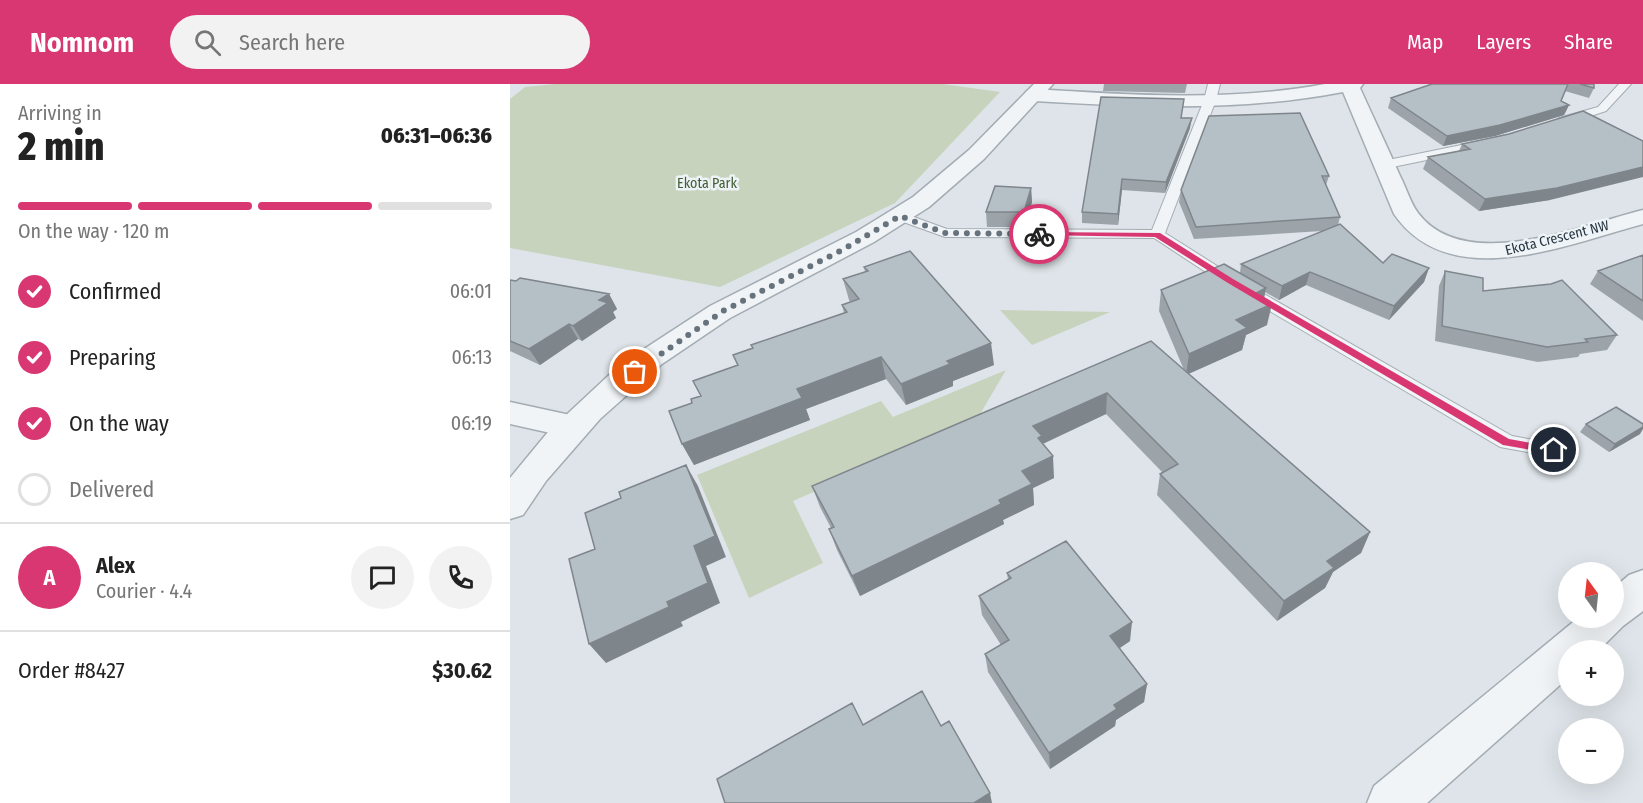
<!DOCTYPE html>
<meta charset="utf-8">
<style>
body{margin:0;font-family:"Fira Sans Condensed",sans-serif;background:#f2f2f2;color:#222;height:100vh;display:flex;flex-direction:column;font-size:22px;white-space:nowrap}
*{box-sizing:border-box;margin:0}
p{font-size:20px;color:#767676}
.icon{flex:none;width:33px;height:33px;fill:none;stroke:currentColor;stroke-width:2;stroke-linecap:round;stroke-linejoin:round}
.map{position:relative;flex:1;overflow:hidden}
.drawer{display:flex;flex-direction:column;background:#fff;width:510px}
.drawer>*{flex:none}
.needle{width:39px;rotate:345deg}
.tools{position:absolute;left:1048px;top:478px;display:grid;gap:12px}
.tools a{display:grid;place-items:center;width:66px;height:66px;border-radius:50%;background:#fff;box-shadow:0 6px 24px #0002;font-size:30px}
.pin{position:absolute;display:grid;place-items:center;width:51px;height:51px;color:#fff;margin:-26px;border:3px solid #fff;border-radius:50%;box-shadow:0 2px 6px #0007}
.courier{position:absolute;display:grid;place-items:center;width:60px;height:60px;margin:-30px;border:4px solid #d93771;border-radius:50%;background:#fff;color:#222;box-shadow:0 2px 8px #0007}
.headline em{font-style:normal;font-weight:800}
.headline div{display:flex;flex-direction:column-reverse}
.headline{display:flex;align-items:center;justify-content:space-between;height:102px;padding:0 18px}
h1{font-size:39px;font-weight:800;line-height:45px}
.bar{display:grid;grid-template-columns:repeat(4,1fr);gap:9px 6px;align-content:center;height:72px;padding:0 18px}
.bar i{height:8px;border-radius:4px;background:#e0e0e0}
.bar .active{background:#d93771}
.bar p{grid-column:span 4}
.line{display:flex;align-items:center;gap:15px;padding:0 18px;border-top:2px solid #e0e0e0}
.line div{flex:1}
.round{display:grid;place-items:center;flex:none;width:63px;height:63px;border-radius:32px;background:#f2f2f2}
ol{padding:0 18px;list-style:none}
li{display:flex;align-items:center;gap:18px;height:66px}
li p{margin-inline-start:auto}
li .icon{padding:6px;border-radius:50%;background:#d93771;color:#fff;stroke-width:4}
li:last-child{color:#767676}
li i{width:33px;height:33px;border:3px solid #e0e0e0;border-radius:50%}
header{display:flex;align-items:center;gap:36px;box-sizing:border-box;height:84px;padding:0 30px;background:#d93771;color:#fff}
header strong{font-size:28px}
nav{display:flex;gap:33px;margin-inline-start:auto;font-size:21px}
.search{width:420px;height:54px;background:#f2f2f2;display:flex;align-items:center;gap:15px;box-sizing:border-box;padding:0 21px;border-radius:33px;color:#767676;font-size:22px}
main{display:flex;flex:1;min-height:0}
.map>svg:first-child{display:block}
.green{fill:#c8d3be}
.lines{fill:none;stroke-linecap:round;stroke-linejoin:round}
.service-casing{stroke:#a3acb3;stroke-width:2}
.minor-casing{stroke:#a3acb3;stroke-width:3}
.tertiary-casing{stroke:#a3acb3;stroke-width:3}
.service{fill:#f1f4f7;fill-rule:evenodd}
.minor{fill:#f1f4f7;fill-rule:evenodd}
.tertiary{fill:#f1f4f7;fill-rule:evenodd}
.wall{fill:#9ca4aa}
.shaded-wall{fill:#7f868b}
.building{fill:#b5bfc6;stroke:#7f868b;stroke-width:1.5}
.route{fill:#d93771}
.done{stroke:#66727c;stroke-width:6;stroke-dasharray:0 10.8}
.labels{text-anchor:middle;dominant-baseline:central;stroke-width:5;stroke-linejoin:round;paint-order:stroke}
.far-park-label{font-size:14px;fill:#435e32;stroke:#edf3f6}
.far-street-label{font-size:14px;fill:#263541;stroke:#edf3f6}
</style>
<header>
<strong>Nomnom</strong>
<div class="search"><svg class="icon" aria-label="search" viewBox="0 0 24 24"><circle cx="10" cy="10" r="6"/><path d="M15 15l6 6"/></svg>Search here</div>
<nav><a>Map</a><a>Layers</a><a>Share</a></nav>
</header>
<main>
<section class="drawer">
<div class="headline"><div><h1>2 min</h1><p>Arriving in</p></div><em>06:31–06:36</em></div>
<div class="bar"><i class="active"></i><i class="active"></i><i class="active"></i><i></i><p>On the way · 120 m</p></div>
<ol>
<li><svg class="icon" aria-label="check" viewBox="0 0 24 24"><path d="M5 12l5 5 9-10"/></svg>Confirmed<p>06:01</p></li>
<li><svg class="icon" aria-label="check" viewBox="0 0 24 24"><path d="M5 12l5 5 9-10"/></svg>Preparing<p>06:13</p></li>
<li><svg class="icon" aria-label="check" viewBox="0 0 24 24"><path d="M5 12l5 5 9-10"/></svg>On the way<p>06:19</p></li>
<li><i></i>Delivered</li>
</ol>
<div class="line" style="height:108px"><b class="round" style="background:#d93771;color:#fff">A</b><div><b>Alex</b><p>Courier · 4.4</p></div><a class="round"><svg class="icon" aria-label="chat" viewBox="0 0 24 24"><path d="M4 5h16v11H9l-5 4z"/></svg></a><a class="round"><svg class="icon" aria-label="phone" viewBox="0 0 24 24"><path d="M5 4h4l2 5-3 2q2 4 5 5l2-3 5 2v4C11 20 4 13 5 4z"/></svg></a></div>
<div class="line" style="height:78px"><div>Order #8427</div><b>$30.62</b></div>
</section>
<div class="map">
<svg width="1133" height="719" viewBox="0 0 1133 719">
<rect width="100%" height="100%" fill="#dee4e9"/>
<path class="green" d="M 45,0 L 433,0 L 490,8 L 385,119 L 210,203 L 0,164 L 0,15 L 15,3 Z
M 490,226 L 600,228 L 522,261 Z
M 496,286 L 466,337 L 283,417 L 313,479 L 239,514 L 187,391 L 371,317 L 383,333 Z"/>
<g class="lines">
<defs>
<path id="service" d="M 698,0 L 710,0 L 706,16 L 655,149 L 726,194 L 1002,352 L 1051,361 L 1054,366 L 1051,371 L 1044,373 L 990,363 L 714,200 L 644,154 L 435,153 L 385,135 L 383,132 L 390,128 L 437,145 L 642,146 L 694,16 Z
M 1109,0 L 1121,0 L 1096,27 L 1053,41 L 1047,37 L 1049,34 L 1088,23 Z
M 976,56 L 980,57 L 982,60 L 980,63 L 873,85 L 867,81 L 873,77 Z"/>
<path id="minor" d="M 815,0 L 853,0 L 850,4 C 863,33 877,62 890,92 C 896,103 900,118 908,129 C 955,191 1072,141 1133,126 L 1133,140 C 1058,160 940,211 884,130 L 833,8 C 730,28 627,23 524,17 L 517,15 L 514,11 L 517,7 L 524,5 C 620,11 719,18 815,0 Z
M 0,318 L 74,334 L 79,342 L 74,350 L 63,354 L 0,340 Z"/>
<path id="tertiary" d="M 524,0 L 543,0 L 474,75 L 419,123 L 364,158 L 220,234 L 152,280 L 90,335 L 36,397 L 13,431 L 0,435 L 0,394 L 38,348 L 98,292 L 131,267 L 200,222 L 346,148 L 403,113 L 459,66 Z
M 1133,486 L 1133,527 L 1113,542 L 1088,567 L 1059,567 L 1059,593 L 917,719 L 857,719 L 864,702 L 1068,534 L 1104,534 L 1104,504 L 1119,491 Z"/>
</defs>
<use href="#service" class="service-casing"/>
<use href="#minor" class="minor-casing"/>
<use href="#tertiary" class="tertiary-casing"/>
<use href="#service" class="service"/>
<use href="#minor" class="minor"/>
<use href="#tertiary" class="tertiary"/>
</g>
<path class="wall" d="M 594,0 L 677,0 L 675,9 L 593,7 Z
M 922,0 L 1084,0 L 1084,4 L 1079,14 L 1055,7 L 1051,17 L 1059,21 L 1054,31 L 985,52 L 933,62 L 878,24 L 881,14 Z
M 672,34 L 680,44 L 655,109 L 612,106 L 608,141 L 572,139 L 572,128 Z
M 952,60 L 1040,116 L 969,127 L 913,85 L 918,73 L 949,67 Z
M 819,92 L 816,101 L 830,133 L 828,141 L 873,179 L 919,184 L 914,198 L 879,236 L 796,201 L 769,216 L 755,208 L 754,214 L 757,241 L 736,251 L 732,266 L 678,290 L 860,448 L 851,469 L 823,488 L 815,504 L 767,537 L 647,411 L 650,390 L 652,388 L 596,330 L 533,360 L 544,394 L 523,404 L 524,421 L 493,436 L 494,440 L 350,512 L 327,466 L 319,445 L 321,444 L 310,423 L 302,402 L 641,257 L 674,286 L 649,227 L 651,206 L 730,189 L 731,180 L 812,147 L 684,155 L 669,118 L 671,106 Z
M 521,104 L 522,118 L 515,143 L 477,143 L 476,128 Z
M 1133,171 L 1133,237 L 1080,200 L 1088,187 Z
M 354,183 L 484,281 L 443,297 L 443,302 L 396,321 L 376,295 L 296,325 L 300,336 L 184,381 L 172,360 L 182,319 L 227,281 L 223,271 L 334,229 L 332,221 L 340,218 L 339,216 L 333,195 L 355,188 Z
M 935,187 L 973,207 L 1107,251 L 1097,266 L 1070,270 L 1068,273 L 1028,278 L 925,257 L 929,202 Z
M 0,196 L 99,210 L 107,225 L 103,228 L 106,234 L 72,257 L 68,255 L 30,281 L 0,267 Z
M 1076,340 L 1130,350 L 1099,368 L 1070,348 Z
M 497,489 L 620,557 L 610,564 L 637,600 L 634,618 L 606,636 L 605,642 L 540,685 L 478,588 L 475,570 L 491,561 L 472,531 L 469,512 L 498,496 Z"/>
<path class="shaded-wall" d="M 1059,21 L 1054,31 L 985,52 L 933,62 L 937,52 Z
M 682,34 L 680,44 L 655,109 L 656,98 Z
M 1133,83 L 1133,93 L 1040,116 L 969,127 L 975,115 Z
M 612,95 L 612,106 L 608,141 L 608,130 Z
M 521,104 L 522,118 L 515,143 L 514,128 Z
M 919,184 L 914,198 L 879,236 L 884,222 Z
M 800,188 L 796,201 L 769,216 L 772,202 Z
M 756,204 L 752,225 L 762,220 L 757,241 L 736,251 L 732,266 L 676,291 L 679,270 L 726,236 L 746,209 Z
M 99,210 L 107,225 L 103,228 L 106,234 L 72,257 L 63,242 L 89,216 Z
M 59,240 L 68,255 L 30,281 L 19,265 Z
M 481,259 L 484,281 L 443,297 L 443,302 L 396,321 L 391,300 L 437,277 Z
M 371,273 L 376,295 L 296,325 L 300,336 L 184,381 L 172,360 L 287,305 Z
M 597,309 L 596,330 L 532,360 L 533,373 L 523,342 Z
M 1133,343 L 1133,345 L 1130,350 L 1099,368 L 1105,360 Z
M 543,372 L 544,394 L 523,404 L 524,421 L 493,436 L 494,440 L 350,512 L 342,492 L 489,416 L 512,387 Z
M 176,381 L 188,402 L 216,473 L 196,482 L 210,519 L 171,538 L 173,542 L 96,579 L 79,560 L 157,518 Z
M 860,448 L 851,469 L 823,488 L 815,504 L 767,537 L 774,517 L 817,477 Z
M 622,538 L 620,557 L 599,571 L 600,552 Z
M 637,600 L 634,618 L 606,636 L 605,642 L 540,685 L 539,669 L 604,621 Z
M 480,709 L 482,719 L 464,719 Z"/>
<path class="building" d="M 922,0 L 1058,0 L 1051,17 L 1059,21 L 990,41 L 937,52 L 881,14 Z
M 1070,0 L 1084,0 L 1084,4 Z
M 591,13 L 674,15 L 671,34 L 682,34 L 656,98 L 612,95 L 608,130 L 572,128 Z
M 1073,27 L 1133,57 L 1133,83 L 1047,104 L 975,115 L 918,73 L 960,65 L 952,60 L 999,50 Z
M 790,29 L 819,92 L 812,92 L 830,133 L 686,143 L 671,106 L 699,32 Z
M 485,102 L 521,104 L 514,128 L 476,128 Z
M 830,140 L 873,179 L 882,170 L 919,184 L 884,222 L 800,188 L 772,202 L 731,180 Z
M 400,167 L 481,259 L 437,277 L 440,280 L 391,300 L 371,273 L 287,305 L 292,314 L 172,360 L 159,327 L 182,319 L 181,315 L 191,312 L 183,297 L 228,281 L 223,271 L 243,264 L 241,261 L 337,228 L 332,221 L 349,215 L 333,195 L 358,187 L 354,183 Z
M 1133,171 L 1133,217 L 1088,187 Z
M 714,180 L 756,204 L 746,209 L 762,220 L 726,236 L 737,244 L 679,270 L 651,206 Z
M 935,187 L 973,194 L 973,207 L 1041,200 L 1052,196 L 1107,251 L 1075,255 L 1078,258 L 1037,263 L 932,242 Z
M 10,194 L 99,210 L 89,216 L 98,219 L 63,242 L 59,240 L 19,265 L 0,257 L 0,196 L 6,197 Z
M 641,257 L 860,448 L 817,477 L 824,484 L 774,517 L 650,390 L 668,380 L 597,309 L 523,342 L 532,352 L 528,354 L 543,372 L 512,387 L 522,400 L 489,416 L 491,420 L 342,492 L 319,445 L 324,443 L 302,402 Z
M 1106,323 L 1133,340 L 1133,343 L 1105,360 L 1076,340 Z
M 176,381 L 205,452 L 184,462 L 198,499 L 157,518 L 159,523 L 79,560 L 59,475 L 85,465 L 75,429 L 111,414 L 109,408 Z
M 556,457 L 622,538 L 600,552 L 637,600 L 604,621 L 607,625 L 539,669 L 475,570 L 499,556 L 469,512 L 501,494 L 497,489 Z
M 412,607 L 431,642 L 439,637 L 480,709 L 464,719 L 215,719 L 207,695 L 342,619 L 353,641 Z"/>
<path class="route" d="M 529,148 L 650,149 L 723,195 L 999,355 L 1044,363 L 1049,366 L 1044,370 L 993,361 L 718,199 L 645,153 L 527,151 Z"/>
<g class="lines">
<path class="done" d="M 125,288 L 213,227 L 332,166 L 390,132 L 435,149 L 529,150"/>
</g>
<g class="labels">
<g class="far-park-label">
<text x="197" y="99">Ekota Park</text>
</g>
<g class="far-street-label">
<text transform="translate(1047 154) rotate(-14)">Ekota Crescent NW</text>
</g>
</g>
</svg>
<div class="tools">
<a><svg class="needle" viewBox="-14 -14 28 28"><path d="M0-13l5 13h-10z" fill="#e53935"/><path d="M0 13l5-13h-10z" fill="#767676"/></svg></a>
<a>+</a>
<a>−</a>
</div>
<div class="pin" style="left:125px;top:288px;background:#ea580c"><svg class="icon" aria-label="bag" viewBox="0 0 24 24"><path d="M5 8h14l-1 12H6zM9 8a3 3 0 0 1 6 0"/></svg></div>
<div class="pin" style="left:1044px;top:366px;background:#1f2937"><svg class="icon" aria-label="home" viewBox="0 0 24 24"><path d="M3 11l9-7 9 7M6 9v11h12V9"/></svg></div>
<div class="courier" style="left:529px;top:150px"><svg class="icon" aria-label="bike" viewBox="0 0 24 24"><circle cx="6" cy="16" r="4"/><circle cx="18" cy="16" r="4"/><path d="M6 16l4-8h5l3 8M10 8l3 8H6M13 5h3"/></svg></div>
</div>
</main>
